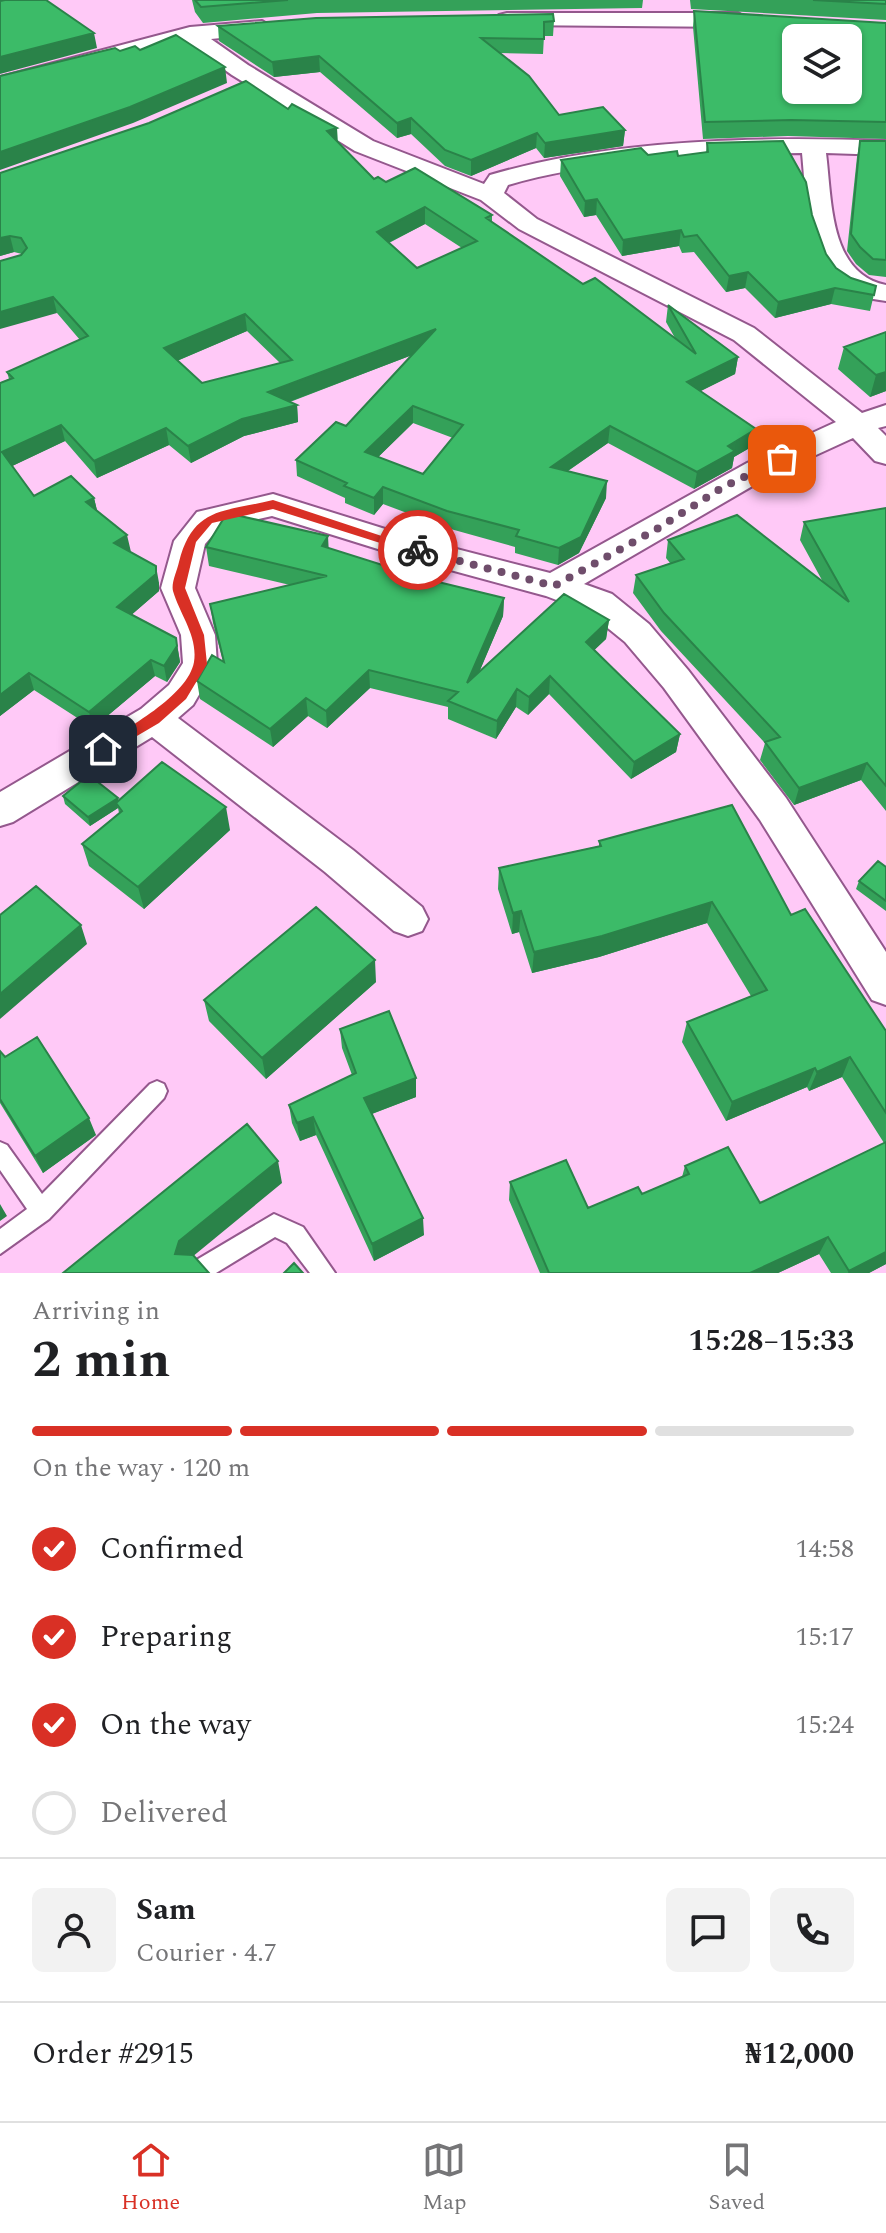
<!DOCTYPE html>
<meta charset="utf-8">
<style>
body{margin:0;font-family:Spectral,serif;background:#f2f2f2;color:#202124;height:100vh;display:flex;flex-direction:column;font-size:30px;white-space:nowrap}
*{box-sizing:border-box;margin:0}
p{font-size:26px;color:#757577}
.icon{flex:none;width:44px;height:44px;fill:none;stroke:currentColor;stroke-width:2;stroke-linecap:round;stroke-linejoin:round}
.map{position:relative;height:1273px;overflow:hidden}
.sheet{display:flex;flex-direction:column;background:#fff;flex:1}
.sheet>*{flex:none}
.buttons{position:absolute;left:782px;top:24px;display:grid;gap:16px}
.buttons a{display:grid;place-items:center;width:80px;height:80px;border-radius:12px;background:#fff;box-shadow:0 2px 6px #0004;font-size:40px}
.pin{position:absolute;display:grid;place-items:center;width:68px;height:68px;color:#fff;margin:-34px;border-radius:16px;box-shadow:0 4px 12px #0006}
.courier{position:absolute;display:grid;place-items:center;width:80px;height:80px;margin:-40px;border:6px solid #d93025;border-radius:50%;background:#fff;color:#222;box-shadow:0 2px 10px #0007}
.headline em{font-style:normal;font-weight:700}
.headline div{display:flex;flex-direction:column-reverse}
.headline{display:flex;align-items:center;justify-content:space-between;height:136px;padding:0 32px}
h1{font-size:52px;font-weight:700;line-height:60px}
.bar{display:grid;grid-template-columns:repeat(4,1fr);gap:12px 8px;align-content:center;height:96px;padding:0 32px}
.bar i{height:10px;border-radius:6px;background:#e0e0e0}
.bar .current{background:#d93025}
.bar p{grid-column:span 4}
.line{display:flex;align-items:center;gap:20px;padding:0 32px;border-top:2px solid #e0e0e0}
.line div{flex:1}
.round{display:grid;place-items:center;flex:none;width:84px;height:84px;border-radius:12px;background:#f2f2f2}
ol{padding:0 32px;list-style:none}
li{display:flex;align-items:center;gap:24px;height:88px}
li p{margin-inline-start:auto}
li .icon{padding:8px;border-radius:50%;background:#d93025;color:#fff;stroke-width:4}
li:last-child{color:#757577}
li i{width:44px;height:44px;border:4px solid #e0e0e0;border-radius:50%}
.tab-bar{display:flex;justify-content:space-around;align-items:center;height:112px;border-top:2px solid #e0e0e0;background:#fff;font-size:22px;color:#757577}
.tab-bar a{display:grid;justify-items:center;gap:4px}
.tab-bar .current{color:#d93025}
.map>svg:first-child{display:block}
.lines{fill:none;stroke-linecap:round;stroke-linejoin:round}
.lane-casing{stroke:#94588d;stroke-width:4}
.street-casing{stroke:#94588d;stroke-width:4}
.lane{fill:#fff;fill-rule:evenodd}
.street{fill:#fff;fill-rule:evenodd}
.wall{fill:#34a159;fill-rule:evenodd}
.shaded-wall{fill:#2a8349}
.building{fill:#3cbb68;stroke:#2a8349;stroke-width:2;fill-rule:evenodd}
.route{fill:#d93025}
.done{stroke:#6f4d6b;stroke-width:8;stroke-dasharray:0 14.4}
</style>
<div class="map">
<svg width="886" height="1273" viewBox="0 0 886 1273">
<rect width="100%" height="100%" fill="#ffc9f7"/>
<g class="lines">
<defs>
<path id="lane" d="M 157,1081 L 164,1084 L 167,1091 L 164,1098 L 49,1219 L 0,1254 L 0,1229 L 27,1209 L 0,1170 L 0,1142 L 7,1145 L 42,1194 L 150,1084 Z
M 274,1214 L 303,1227 L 335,1273 L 310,1273 L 287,1243 L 275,1237 L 216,1273 L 185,1273 L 188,1265 Z"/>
<path id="street" d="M 507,13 L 738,13 L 749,20 L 738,27 L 499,25 L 496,20 L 499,15 Z
M 262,21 L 273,28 L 270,33 L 211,39 L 248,65 L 373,141 L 484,184 L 490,175 C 611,139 761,136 886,141 L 886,155 L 826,153 C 832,200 829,274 886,285 L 886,301 C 874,299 860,298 849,292 C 807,273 806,193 802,153 C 710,154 596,159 508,185 L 504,193 L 537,219 L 754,328 L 862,413 L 886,405 L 886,426 L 878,428 L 886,436 L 886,464 L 875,461 L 853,438 L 768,477 L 584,584 L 612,594 L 649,624 L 688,670 L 786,798 L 886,952 L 886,1005 L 872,1000 L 760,820 L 664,688 L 625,642 L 588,612 L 546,596 L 410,559 L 272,516 L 219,528 L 205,544 L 195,588 L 215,635 L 217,664 L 193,705 L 178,718 L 353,850 L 422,907 L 428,919 L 422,931 L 408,936 L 394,931 L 325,872 L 152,737 L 13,822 L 0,826 L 0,792 L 141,709 L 169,685 L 183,663 L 181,635 L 161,588 L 174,541 L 197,512 L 273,494 L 414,538 L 550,573 L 747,463 L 836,422 L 734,340 L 519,229 L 481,200 L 355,151 L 232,75 L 186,42 L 0,91 L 0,77 L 190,27 Z"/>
</defs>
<use href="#lane" class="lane-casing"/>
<use href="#street" class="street-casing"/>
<use href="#lane" class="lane"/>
<use href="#street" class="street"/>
</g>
<path class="wall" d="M 192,0 L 643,0 L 642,8 L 317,13 L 203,23 L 195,12 Z
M 690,0 L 886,0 L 886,20 L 691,9 Z
M 694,11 L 886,23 L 886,139 L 788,136 L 703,139 L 693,27 Z
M 554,21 L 553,36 L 544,36 L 543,54 L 500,53 L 559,115 L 625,130 L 623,146 L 544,158 L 536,148 L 471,176 L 445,166 L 411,134 L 397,138 L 320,72 L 274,77 L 219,41 L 218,26 Z
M 860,141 L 886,141 L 886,277 L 869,275 L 856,264 L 847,251 L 857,157 Z
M 338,142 L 374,179 L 492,215 L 492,222 L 583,284 L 675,338 L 666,322 L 668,305 L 738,357 L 735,374 L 700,391 L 753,446 L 734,457 L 732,468 L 694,489 L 608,443 L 568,471 L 606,498 L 579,553 L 558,565 L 515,553 L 515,547 L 447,528 L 383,504 L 374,515 L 345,503 L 345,498 L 297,476 L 296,460 L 346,426 L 412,355 L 290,402 L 297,405 L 298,422 L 244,436 L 191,463 L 169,445 L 97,478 L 65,441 L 12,466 L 34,496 L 94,498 L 97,511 L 130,552 L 159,583 L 159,591 L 131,615 L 176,638 L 180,662 L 167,682 L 155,676 L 93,728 L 34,690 L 0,716 L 0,383 L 9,379 L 7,372 L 80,340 L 57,313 L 21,255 L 22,254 L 14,252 L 0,256 L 0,173 ZM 425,224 L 462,248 L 417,268 L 389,243 ZM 247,331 L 280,363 L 202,383 L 177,361 ZM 413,423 L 453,438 L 423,474 L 378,457 Z
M 707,143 L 812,215 L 826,254 L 836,268 L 851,278 L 876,286 L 870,311 L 831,304 L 775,318 L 745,288 L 726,292 L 694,252 L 682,253 L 679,246 L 622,256 L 596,215 L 584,217 L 560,176 L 561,160 L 648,155 L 678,156 L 706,152 Z
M 886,332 L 886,391 L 870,397 L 838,369 L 844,347 Z
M 886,508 L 886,811 L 861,780 L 794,805 L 760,760 L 765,743 L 661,631 L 633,593 L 636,575 L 670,563 L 666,558 L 668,540 L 823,582 L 800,540 L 804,522 Z
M 206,547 L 329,548 L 430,580 L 504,598 L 503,616 L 479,672 L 609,620 L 606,639 L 594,650 L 680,734 L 676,752 L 631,779 L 549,694 L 528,715 L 516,707 L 496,739 L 448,719 L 448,707 L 370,688 L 327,728 L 308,716 L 273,747 L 200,699 L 197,681 L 223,661 L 213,623 L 210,604 L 290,585 L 209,566 Z
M 63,796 L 119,800 L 230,830 L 144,909 L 89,866 L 82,844 L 119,813 L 118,808 L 90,826 L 65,804 Z
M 599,841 L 791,915 L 886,1031 L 886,1264 L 869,1273 L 831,1273 L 819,1254 L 778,1273 L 540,1273 L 509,1200 L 510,1182 L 588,1208 L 642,1194 L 682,1177 L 685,1166 L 760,1203 L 884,1143 L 842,1077 L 809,1091 L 807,1087 L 726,1121 L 682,1042 L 687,1022 L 751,996 L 707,923 L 599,957 L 532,973 L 519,932 L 512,934 L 498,889 L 499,868 L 599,846 Z
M 886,867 L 886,911 L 856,889 L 859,881 Z
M 376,982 L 266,1079 L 209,1021 L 204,1000 Z
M 340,1029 L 416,1078 L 416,1097 L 372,1114 L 424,1235 L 374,1261 L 316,1135 L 300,1141 L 292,1123 L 289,1105 L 352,1075 L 342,1048 Z
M 0,1051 L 96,1135 L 43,1173 L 0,1103 Z"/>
<path class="shaded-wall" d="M 94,33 L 97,48 L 0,74 L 0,57 Z
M 319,56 L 320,72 L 274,77 L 272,62 Z
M 225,67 L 227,83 L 133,123 L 0,170 L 0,152 Z
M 411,118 L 411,134 L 397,138 L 397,123 Z
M 337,128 L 338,144 L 327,131 Z
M 625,130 L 623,146 L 544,158 L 545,143 Z
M 537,133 L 536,148 L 471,176 L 471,160 Z
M 597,199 L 596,215 L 584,217 L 585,201 Z
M 425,207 L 425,224 L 378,248 L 377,232 Z
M 681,230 L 679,246 L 622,256 L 623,240 Z
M 10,236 L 14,252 L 0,256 L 0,238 Z
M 748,272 L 745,288 L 726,292 L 729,276 Z
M 835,288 L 831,304 L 775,318 L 778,302 Z
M 53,297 L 57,313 L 0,329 L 0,312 Z
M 245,314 L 247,331 L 167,365 L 164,348 Z
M 436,329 L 436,346 L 270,409 L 268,392 Z
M 738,357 L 735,374 L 685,399 L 687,382 Z
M 886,372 L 886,391 L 870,397 L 876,375 Z
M 297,405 L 298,422 L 244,436 L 191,463 L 188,446 L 242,419 Z
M 413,406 L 413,423 L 366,469 L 365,452 Z
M 61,425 L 65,441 L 6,469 L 2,452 Z
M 610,426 L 608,443 L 550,483 L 551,467 Z
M 166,428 L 169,445 L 97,478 L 94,461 Z
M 756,429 L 753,446 L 734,457 L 732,468 L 694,489 L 697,472 L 728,446 Z
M 607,481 L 606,498 L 579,553 L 558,565 L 559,548 Z
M 383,487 L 383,504 L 374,515 L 374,498 Z
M 94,498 L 98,514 L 86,502 Z
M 127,535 L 131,552 L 118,560 L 114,543 Z
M 328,536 L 329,555 L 322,546 Z
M 156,566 L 159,583 L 159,591 L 121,624 L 117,607 Z
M 504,598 L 503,616 L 467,701 L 467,683 Z
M 609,620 L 606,639 L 584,660 L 586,642 Z
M 176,638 L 180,662 L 167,682 L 164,666 Z
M 151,660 L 155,676 L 93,728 L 89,712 Z
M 369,670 L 370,688 L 327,728 L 326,711 Z
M 29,673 L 34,690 L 0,716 L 0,695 Z
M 550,676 L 549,694 L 528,715 L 529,697 Z
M 517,689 L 516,707 L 496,739 L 497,721 Z
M 306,698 L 308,716 L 273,747 L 270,729 Z
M 680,734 L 676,752 L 631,779 L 634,762 Z
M 867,763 L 861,780 L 794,805 L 799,788 Z
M 118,798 L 120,806 L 116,803 L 118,808 L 90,826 L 88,817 Z
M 226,807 L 230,830 L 144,909 L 138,887 Z
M 712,902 L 707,923 L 599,957 L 532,973 L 534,952 Z
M 521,911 L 519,932 L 512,934 L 513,913 Z
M 81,925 L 87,944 L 0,1019 L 0,994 Z
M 375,960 L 376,982 L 266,1079 L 262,1058 Z
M 850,1057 L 842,1077 L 809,1091 L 817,1072 Z
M 815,1068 L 807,1087 L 726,1121 L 732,1102 Z
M 416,1078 L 416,1097 L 366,1116 L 364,1098 Z
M 313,1117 L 316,1135 L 300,1141 L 297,1123 Z
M 89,1118 L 96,1135 L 43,1173 L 35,1156 Z
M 278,1161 L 282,1183 L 186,1262 L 175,1254 L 179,1241 Z
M 0,1204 L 7,1216 L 0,1221 Z
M 423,1218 L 424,1235 L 374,1261 L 372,1244 Z
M 828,1237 L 819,1254 L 778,1273 L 750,1273 Z
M 886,1252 L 886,1264 L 869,1273 L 848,1273 L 849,1271 Z"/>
<path class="building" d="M 5,0 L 46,0 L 94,33 L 0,57 L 0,1 Z
M 195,0 L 288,0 L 201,7 Z
M 813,0 L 886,0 L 886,4 Z
M 694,11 L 886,23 L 886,122 L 791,120 L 705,122 ZM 796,38 L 848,38 L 848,90 L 796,90 Z
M 553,14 L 554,21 L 544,22 L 544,39 L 481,38 L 529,76 L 559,115 L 603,107 L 625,130 L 545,143 L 537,133 L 471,160 L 445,150 L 411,118 L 397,123 L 319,56 L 272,62 L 218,26 L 316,18 Z
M 176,35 L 225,67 L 130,107 L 0,152 L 0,76 L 115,48 L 120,51 L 135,46 L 140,50 Z
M 246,81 L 288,109 L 292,104 L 337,128 L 327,131 L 374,179 L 378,177 L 386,182 L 415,168 L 492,215 L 486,218 L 583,284 L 595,278 L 696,354 L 668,305 L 738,357 L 687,382 L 756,429 L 728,446 L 735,451 L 697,472 L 610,426 L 551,467 L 607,481 L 581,537 L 559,548 L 516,536 L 519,530 L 447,511 L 383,487 L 374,498 L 344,486 L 347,483 L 296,460 L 336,422 L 346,426 L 436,329 L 268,392 L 297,405 L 242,419 L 188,446 L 166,428 L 94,461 L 61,425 L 2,452 L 34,496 L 71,476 L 94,498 L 86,502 L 127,535 L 114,543 L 156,566 L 156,574 L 117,607 L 176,638 L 177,646 L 164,666 L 151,660 L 89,712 L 29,673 L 0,695 L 0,383 L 13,378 L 7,372 L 88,336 L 53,297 L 0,312 L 0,261 L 21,255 L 27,248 L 21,238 L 10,236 L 0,238 L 0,173 L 149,123 ZM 425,207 L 477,241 L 417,268 L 377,232 ZM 245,314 L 292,360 L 202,383 L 164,348 ZM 413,406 L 463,425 L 423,474 L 365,452 Z
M 783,141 L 806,182 L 812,215 L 826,254 L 836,268 L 851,278 L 876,286 L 874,295 L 835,288 L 778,302 L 748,272 L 729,276 L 697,235 L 684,237 L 681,230 L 623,240 L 597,199 L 585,201 L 561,160 L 641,148 L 648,155 L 677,151 L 678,156 L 708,152 L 707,143 Z
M 860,141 L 886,141 L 886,260 L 873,259 L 860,247 L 851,234 Z
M 886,332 L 886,372 L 876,375 L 844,347 Z
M 886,508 L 886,786 L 867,763 L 799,788 L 765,742 L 780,737 L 664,613 L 636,575 L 684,559 L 668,540 L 737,515 L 849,602 L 804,522 Z
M 227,513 L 328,536 L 322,546 L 430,580 L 504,598 L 467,683 L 564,594 L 609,620 L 586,642 L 680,734 L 634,762 L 550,676 L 529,697 L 517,689 L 497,721 L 448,701 L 458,692 L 369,670 L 326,711 L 306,698 L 270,729 L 197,681 L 212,655 L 224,662 L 210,604 L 327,576 L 206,547 Z
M 162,762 L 226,807 L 138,887 L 82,844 L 122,811 L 116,803 Z
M 89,775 L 118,798 L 88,817 L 63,796 Z
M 732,805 L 791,915 L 805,909 L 886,1031 L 886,1113 L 850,1057 L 817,1072 L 815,1068 L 732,1102 L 687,1022 L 767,990 L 712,902 L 602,936 L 534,952 L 521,911 L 513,913 L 499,868 L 601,846 L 599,841 Z
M 878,861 L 886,867 L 886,901 L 859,881 Z
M 36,886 L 81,925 L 0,994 L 0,915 Z
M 316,907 L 375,960 L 262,1058 L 204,1000 Z
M 389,1011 L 416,1078 L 364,1098 L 423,1218 L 372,1244 L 313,1117 L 297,1123 L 289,1105 L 356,1073 L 340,1029 Z
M 37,1037 L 89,1118 L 35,1156 L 0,1099 L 0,1051 L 5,1057 Z
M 247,1124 L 278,1161 L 179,1241 L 175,1254 L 193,1255 L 209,1273 L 63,1273 Z
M 886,1142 L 886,1252 L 849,1271 L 828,1237 L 750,1273 L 549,1273 L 510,1182 L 566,1160 L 588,1208 L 638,1187 L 642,1194 L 689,1174 L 685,1166 L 728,1147 L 760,1203 Z
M 294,1263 L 303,1273 L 284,1273 Z"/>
<path class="route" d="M 273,500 L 424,550 L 418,555 L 273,509 L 212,523 L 196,542 L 185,588 L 204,635 L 207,664 L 186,699 L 159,723 L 108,753 L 98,753 L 98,746 C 126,729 188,696 194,662 C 198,636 180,615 173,591 C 171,583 177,571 179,562 C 193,506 225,512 273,500 Z"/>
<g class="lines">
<path class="done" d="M 418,550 L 554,586 L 657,529 L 723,487 L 782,459"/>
</g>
</svg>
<div class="buttons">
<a><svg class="icon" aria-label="layers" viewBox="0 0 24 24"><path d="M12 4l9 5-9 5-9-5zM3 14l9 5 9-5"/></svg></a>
</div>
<div class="pin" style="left:782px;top:459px;background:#ea580c"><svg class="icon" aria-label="bag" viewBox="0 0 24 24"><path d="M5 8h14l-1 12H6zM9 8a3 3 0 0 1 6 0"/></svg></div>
<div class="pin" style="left:103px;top:749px;background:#1f2937"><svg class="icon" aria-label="home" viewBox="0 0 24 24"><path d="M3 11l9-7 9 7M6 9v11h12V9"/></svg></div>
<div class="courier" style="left:418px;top:550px"><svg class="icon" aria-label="bike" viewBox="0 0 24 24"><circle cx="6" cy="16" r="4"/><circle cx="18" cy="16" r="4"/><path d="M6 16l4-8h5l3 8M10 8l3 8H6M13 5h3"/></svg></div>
</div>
<section class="sheet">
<div class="headline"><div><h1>2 min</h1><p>Arriving in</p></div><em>15:28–15:33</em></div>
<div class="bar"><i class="current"></i><i class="current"></i><i class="current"></i><i></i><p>On the way · 120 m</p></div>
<ol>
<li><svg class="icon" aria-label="check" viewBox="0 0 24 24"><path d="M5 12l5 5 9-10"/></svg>Confirmed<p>14:58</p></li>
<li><svg class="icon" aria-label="check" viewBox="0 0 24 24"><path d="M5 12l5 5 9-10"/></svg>Preparing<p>15:17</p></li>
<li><svg class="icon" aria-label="check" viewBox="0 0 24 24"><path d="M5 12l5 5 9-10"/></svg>On the way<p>15:24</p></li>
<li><i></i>Delivered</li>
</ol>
<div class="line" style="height:144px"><a class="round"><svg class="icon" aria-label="person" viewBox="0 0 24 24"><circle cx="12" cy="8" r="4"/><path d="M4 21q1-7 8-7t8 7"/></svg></a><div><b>Sam</b><p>Courier · 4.7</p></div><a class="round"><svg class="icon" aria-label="chat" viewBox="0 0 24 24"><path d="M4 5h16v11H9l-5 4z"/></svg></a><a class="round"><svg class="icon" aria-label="phone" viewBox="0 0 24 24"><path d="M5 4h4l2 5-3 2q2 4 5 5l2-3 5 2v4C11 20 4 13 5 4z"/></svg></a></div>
<div class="line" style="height:104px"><div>Order #2915</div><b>₦12,000</b></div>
</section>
<nav class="tab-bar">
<a class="current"><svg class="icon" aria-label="home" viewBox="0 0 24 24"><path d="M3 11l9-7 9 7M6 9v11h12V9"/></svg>Home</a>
<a><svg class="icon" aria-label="map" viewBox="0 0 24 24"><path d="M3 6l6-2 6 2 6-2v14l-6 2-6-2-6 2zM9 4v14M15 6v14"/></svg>Map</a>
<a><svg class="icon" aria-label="saved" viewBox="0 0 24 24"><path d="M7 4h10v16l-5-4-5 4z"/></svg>Saved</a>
</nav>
